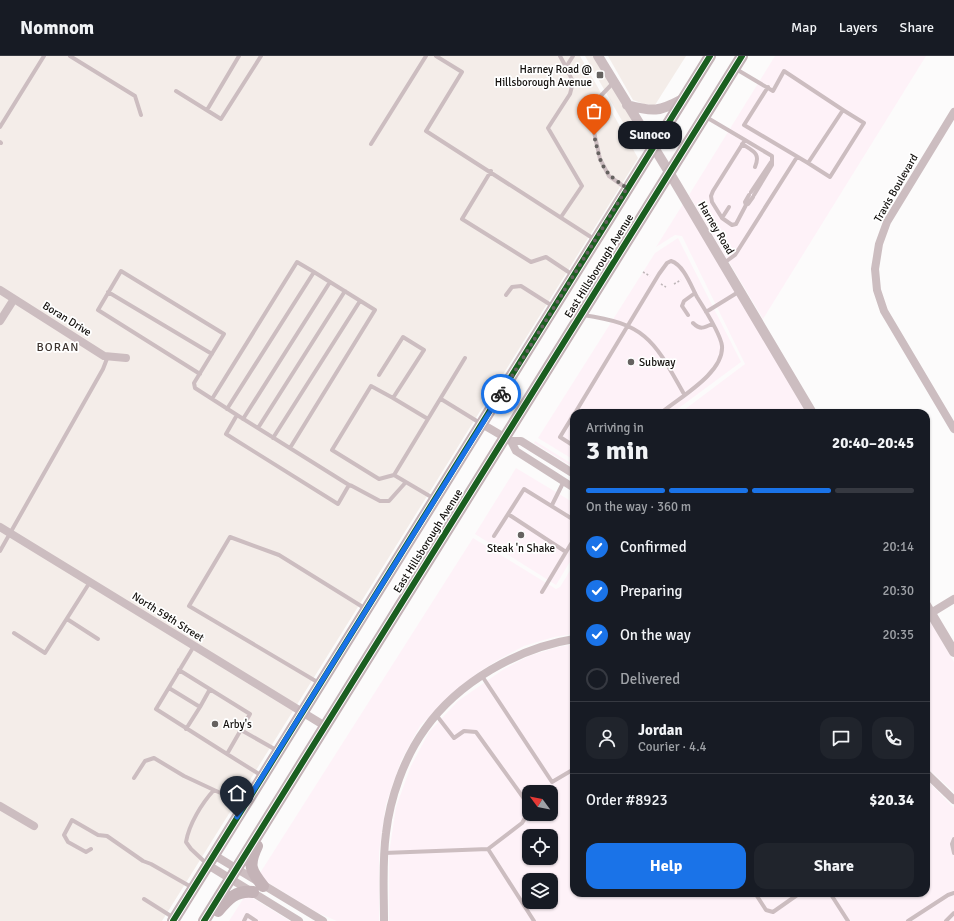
<!DOCTYPE html>
<meta charset="utf-8">
<style>
body{margin:0;font-family:Signika,sans-serif;background:#20242c;color:#f1f3f6;height:100vh;display:flex;flex-direction:column;font-size:15px;white-space:nowrap}
*{box-sizing:border-box;margin:0}
p{font-size:13px;color:#9ea1a6}
.icon{flex:none;width:22px;height:22px;fill:none;stroke:currentColor;stroke-width:2;stroke-linecap:round;stroke-linejoin:round}
.map{position:relative;flex:1;overflow:hidden}
.drawer{position:absolute;left:570px;top:353px;width:360px;height:488px;display:flex;flex-direction:column;background:#171b24;border-radius:12px;box-shadow:0 1px 3px #0004}
.drawer>*{flex:none}
.needle{width:26px;rotate:302deg}
.buttons{position:absolute;left:522px;top:729px;display:grid;gap:8px}
.buttons a{display:grid;place-items:center;width:36px;height:36px;border-radius:8px;background:#171b24;box-shadow:0 1px 3px #0004;font-size:20px}
.pin{position:absolute;display:grid;place-items:center;width:34px;height:34px;color:#fff;margin:-41px -17px;border-radius:50% 50% 50% 0;rotate:-45deg;box-shadow:0 0 4px #0007}
.pin .icon{rotate:45deg}
.courier{position:absolute;display:grid;place-items:center;width:40px;height:40px;margin:-20px;border:3px solid #1a73e8;border-radius:50%;background:#fff;color:#222;box-shadow:0 1px 5px #0007}
.bubble{position:absolute;height:28px;border-radius:12px;background:#171b24;box-shadow:0 1px 3px #0004;font-size:13px;font-weight:700;line-height:28px;text-align:center}
.headline em{font-style:normal;font-weight:700}
.headline div{display:flex;flex-direction:column-reverse}
.headline{display:flex;align-items:center;justify-content:space-between;height:68px;padding:0 16px}
h1{font-size:26px;font-weight:700;line-height:30px}
.bar{display:grid;grid-template-columns:repeat(4,1fr);gap:6px 4px;align-content:center;height:48px;padding:0 16px}
.bar i{height:5px;border-radius:3px;background:#363941}
.bar .current{background:#1a73e8}
.bar p{grid-column:span 4}
.line{display:flex;align-items:center;gap:10px;padding:0 16px;border-top:1px solid #363941}
.line div{flex:1}
.round{display:grid;place-items:center;flex:none;width:42px;height:42px;border-radius:12px;background:#20242c}
ol{padding:0 16px;list-style:none}
li{display:flex;align-items:center;gap:12px;height:44px}
li p{margin-inline-start:auto}
li .icon{padding:4px;border-radius:50%;background:#1a73e8;color:#fff;stroke-width:4}
li:last-child{color:#9ea1a6}
li i{width:22px;height:22px;border:2px solid #363941;border-radius:50%}
.action{display:flex;gap:8px;margin-top:auto;padding:8px 16px}
.action a{flex:1;height:46px;border-radius:12px;background:#1a73e8;color:#fff;font-size:16px;font-weight:700;line-height:46px;text-align:center}
.action a+a{background:#20242c;color:#f1f3f6}
header{display:flex;align-items:center;gap:24px;box-sizing:border-box;height:56px;padding:0 20px;background:#171b24;border-bottom:1px solid #363941}
header strong{font-size:19px}
nav{display:flex;gap:22px;margin-inline-start:auto;font-size:14px}
.map>svg:first-child{display:block}
.commercial{fill:#fef2f8;fill-rule:evenodd}
.built{fill:#f4ede9}
.lines{fill:none;stroke-linecap:round;stroke-linejoin:round}
.path{stroke:#beb6b8;stroke-width:1.5;stroke-dasharray:2 2;stroke-linecap:butt}
.service{stroke:#ccbdc0;stroke-width:4}
.minor{stroke:#ccbdc0;stroke-width:8}
.tertiary{stroke:#ccbdc0;stroke-width:10}
.primary{stroke:#c4b3b7;stroke-width:12}
.cycleway-casing{stroke:#fff;stroke-width:8}
.cycleway{stroke:#1b5e20;stroke-width:6}
.done{stroke:#656260;stroke-width:4;stroke-dasharray:0 7.2}
.route{stroke:#1a73e8;stroke-width:5}
.poi-dot{fill:#656260;stroke:#fff;stroke-width:1.5}
.labels{text-anchor:middle;dominant-baseline:central;stroke-width:3.5;stroke-linejoin:round;paint-order:stroke}
.poi-label{font-size:11px;fill:#13100d;stroke:#fff;text-anchor:start}
.street-label{font-size:11px;fill:#13100d;stroke:#fff}
.neighbourhood-label{font-size:12px;letter-spacing:1px;fill:#3c332e;stroke:#fff}
</style>
<header>
<strong>Nomnom</strong>
<nav><a>Map</a><a>Layers</a><a>Share</a></nav>
</header>
<div class="map">
<svg width="954" height="865" viewBox="0 0 954 865">
<rect width="100%" height="100%" fill="#fcfbfb"/>
<path class="commercial" d="M 775,0 L 926,0 L 763,263 L 689,139 Z
M 683,148 L 807,357 L 680,357 L 745,308 L 682,180 L 675,179 L 656,191 Z
M 678,182 L 741,306 L 672,357 L 574,357 L 574,404 L 538,382 L 655,197 Z
M 535,385 L 574,409 L 574,412 L 534,387 Z
M 516,412 L 574,447 L 574,499 L 556,529 L 475,478 Z
M 473,482 L 556,533 L 560,531 L 574,508 L 574,578 L 554,581 L 524,590 L 498,604 L 479,616 L 451,638 L 420,670 L 401,705 L 386,748 L 379,796 L 379,865 L 337,865 L 318,857 L 267,826 L 260,817 Z
M 926,558 L 954,606 L 954,736 L 926,711 Z
M 574,588 L 574,837 L 926,837 L 926,723 L 954,752 L 954,865 L 389,865 L 389,798 L 396,751 L 411,710 L 429,676 L 458,645 L 504,613 L 529,600 L 558,591 ZM 529,736 L 551,736 L 551,758 L 529,758 ZM 529,780 L 551,780 L 551,802 L 529,802 ZM 529,824 L 551,824 L 551,846 L 529,846 Z
M 245,840 L 251,841 L 290,865 L 229,865 Z"/>
<path class="built" d="M 0,0 L 580,0 L 638,102 L 162,865 L 0,865 Z
M 585,0 L 597,0 L 639,74 L 633,84 Z
M 608,0 L 686,0 L 655,49 L 653,49 L 644,48 L 633,44 Z"/>
<g class="lines">
<path class="path" d="M 643,216 L 650,220
M 661,228 L 666,231
M 674,228 L 681,224"/>
<path class="service" d="M 70,0 L 135,40 L 141,59
M 436,0 L 462,16 L 426,75 L 594,183
M 560,0 L 566,11
M 736,13 L 773,35 L 784,15 L 843,54 L 808,107 L 744,69 L 768,31
M 613,27 L 594,47 L 592,67 L 600,103 L 609,120 L 626,132
M 176,35 L 221,63 L 261,0
M 207,54 L 239,0
M 706,61 L 745,84 L 713,135 L 711,140 L 712,146 L 722,162 L 732,169 L 736,168 L 746,149 L 748,148 L 753,141
M 0,71 L 44,0
M 745,84 L 772,100 L 772,109 L 754,139
M 0,86 L 1,87
M 371,88 L 426,0
M 742,88 C 753,95 761,97 755,111
M 808,107 L 830,121 L 864,67 L 843,54
M 491,115 L 462,163 L 531,206 L 546,201 L 573,219
M 751,136 L 771,106
M 746,149 L 745,146 L 749,139
M 561,161 L 582,130 L 548,72 L 570,38 L 573,26 L 566,11 L 573,0
M 722,162 L 729,151
M 724,207 L 735,199 L 797,101
M 108,236 L 212,298
M 506,239 L 512,231 L 521,230 L 554,251
M 706,256 L 740,235
M 583,259 C 647,268 654,285 684,338
M 688,259 L 682,250 L 684,245 L 695,237
M 693,267 C 700,274 704,272 712,268
M 200,318 L 98,254 L 121,215 L 224,278 L 194,327 L 195,332 L 237,359
M 379,319 L 403,281 L 424,294 L 393,342 L 428,363
M 393,342 L 371,330 L 332,394 L 379,423 L 394,419
M 212,343 L 297,206 L 314,216
M 441,343 L 480,367
M 227,353 L 314,216 L 375,254 L 290,392
M 575,357 L 659,218 L 667,207 L 671,205 C 684,209 691,230 697,241 C 704,252 721,279 722,290 C 724,317 680,341 661,357
M 574,358 L 560,381 L 574,390
M 243,363 L 330,226
M 258,372 L 345,235
M 273,382 L 360,245
M 349,429 L 338,448 L 226,378 L 237,359 C 275,383 312,406 349,429 L 352,430 L 380,445 L 389,445 L 406,426
M 433,442 L 394,419 L 465,302
M 552,449 L 564,425
M 508,458 L 566,496 L 574,483
M 494,480 L 524,433 L 574,464
M 0,495 L 103,313 L 108,300
M 542,536 L 566,496
M 67,563 L 98,583
M 14,577 L 45,597 L 90,526
M 179,614 L 250,658 L 227,698 L 156,653 L 194,590
M 482,620 L 552,726 L 574,713
M 319,627 L 189,550 L 230,481 L 279,499 L 366,553
M 169,632 L 200,651 L 210,633
M 437,660 L 454,682 L 464,675 L 476,676 L 525,744 C 527,753 528,759 522,767 L 488,793 L 534,865
M 186,673 L 200,651
M 241,674 L 278,695
M 227,698 L 262,720
M 134,722 L 145,705 L 154,702 L 184,720 L 214,734
M 954,783 L 952,788 L 954,797
M 91,793 L 86,796 L 68,786 L 64,779 L 72,764 L 98,779 L 107,780 L 143,805 L 151,808 L 193,832
M 384,797 L 488,793
M 207,808 L 191,793 L 186,786 C 189,768 202,747 214,734 L 245,748
M 755,837 L 766,854 L 773,856 L 800,837
M 830,837 L 848,865
M 144,843 L 174,862
M 244,865 L 247,859 L 256,865
M 908,865 L 948,839 L 954,837
M 946,865 L 954,857"/>
<path class="minor" d="M 954,56 L 887,166 L 879,188 L 875,213 L 877,234 L 884,255 L 954,373
M 0,234 L 104,300 L 126,302
M 0,265 L 14,243
M 482,368 L 511,385 L 521,385 L 574,418
M 511,385 L 516,395 L 574,432
M 0,471 L 325,670
M 931,557 L 954,543
M 926,717 L 954,744
M 0,750 L 34,770
M 214,799 L 323,865
M 208,809 L 299,865
M 384,865 C 384,836 382,806 386,777 C 390,742 404,702 425,673 C 458,626 518,592 574,583"/>
<path class="tertiary" d="M 598,0 L 669,116 L 812,357
M 627,49 C 653,56 659,56 683,43
M 926,549 L 954,596"/>
<path class="primary" d="M 257,790 C 248,809 250,814 263,830
M 218,855 C 228,843 236,834 253,836
M 173,865 L 710,0
M 204,865 L 742,0"/>
<defs>
<path id="cycleway" d="M 173,865 L 710,0
M 204,865 L 742,0"/>
</defs>
<use href="#cycleway" class="cycleway-casing"/>
<use href="#cycleway" class="cycleway"/>
</g>
<g class="lines">
<path class="done" d="M 501,338 L 627,132 C 601,115 601,109 594,79"/>
<path class="route" d="M 237,761 L 501,338"/>
</g>
<g class="poi-dot">
<rect x="596" y="15" width="8" height="8" rx="2"/>
<circle cx="631" cy="306" r="4"/>
<circle cx="521" cy="479" r="4"/>
<circle cx="215" cy="668" r="4"/>
</g>
<g class="labels">
<g class="poi-label">
<text x="592" y="13" text-anchor="end">Harney Road @<tspan x="592" dy="13">Hillsborough Avenue</tspan></text>
<text x="639" y="306">Subway</text>
<text x="521" y="492" text-anchor="middle">Steak 'n Shake</text>
<text x="223" y="668">Arby's</text>
</g>
<g class="street-label">
<text transform="translate(896 132) rotate(-60)">Travis Boulevard</text>
<text transform="translate(716 172) rotate(59)">Harney Road</text>
<text transform="translate(599 210) rotate(-58)">East Hillsborough Avenue</text>
<text transform="translate(67 263) rotate(32)">Boran Drive</text>
<text transform="translate(428 485) rotate(-58)">East Hillsborough Avenue</text>
<text transform="translate(168 561) rotate(32)">North 59th Street</text>
</g>
<g class="neighbourhood-label">
<text x="58" y="291">BORAN</text>
</g>
</g>
</svg>
<div class="buttons">
<a><svg class="needle" viewBox="-14 -14 28 28"><path d="M0-13l5 13h-10z" fill="#e53935"/><path d="M0 13l5-13h-10z" fill="#9ea1a6"/></svg></a>
<a><svg class="icon" aria-label="locate" viewBox="0 0 24 24"><circle cx="12" cy="12" r="6"/><path d="M12 2v4M12 18v4M2 12h4M18 12h4"/></svg></a>
<a><svg class="icon" aria-label="layers" viewBox="0 0 24 24"><path d="M12 4l9 5-9 5-9-5zM3 14l9 5 9-5"/></svg></a>
</div>
<div class="pin" style="left:594px;top:79px;background:#ea580c"><svg class="icon" aria-label="bag" viewBox="0 0 24 24"><path d="M5 8h14l-1 12H6zM9 8a3 3 0 0 1 6 0"/></svg></div>
<div class="pin" style="left:237px;top:761px;background:#1f2937"><svg class="icon" aria-label="home" viewBox="0 0 24 24"><path d="M3 11l9-7 9 7M6 9v11h12V9"/></svg></div>
<div class="courier" style="left:501px;top:338px"><svg class="icon" aria-label="bike" viewBox="0 0 24 24"><circle cx="6" cy="16" r="4"/><circle cx="18" cy="16" r="4"/><path d="M6 16l4-8h5l3 8M10 8l3 8H6M13 5h3"/></svg></div>
<div class="bubble" style="left:618px;top:65px;width:64px">Sunoco</div>
<section class="drawer">
<div class="headline"><div><h1>3 min</h1><p>Arriving in</p></div><em>20:40–20:45</em></div>
<div class="bar"><i class="current"></i><i class="current"></i><i class="current"></i><i></i><p>On the way · 360 m</p></div>
<ol>
<li><svg class="icon" aria-label="check" viewBox="0 0 24 24"><path d="M5 12l5 5 9-10"/></svg>Confirmed<p>20:14</p></li>
<li><svg class="icon" aria-label="check" viewBox="0 0 24 24"><path d="M5 12l5 5 9-10"/></svg>Preparing<p>20:30</p></li>
<li><svg class="icon" aria-label="check" viewBox="0 0 24 24"><path d="M5 12l5 5 9-10"/></svg>On the way<p>20:35</p></li>
<li><i></i>Delivered</li>
</ol>
<div class="line" style="height:72px"><a class="round"><svg class="icon" aria-label="person" viewBox="0 0 24 24"><circle cx="12" cy="8" r="4"/><path d="M4 21q1-7 8-7t8 7"/></svg></a><div><b>Jordan</b><p>Courier · 4.4</p></div><a class="round"><svg class="icon" aria-label="chat" viewBox="0 0 24 24"><path d="M4 5h16v11H9l-5 4z"/></svg></a><a class="round"><svg class="icon" aria-label="phone" viewBox="0 0 24 24"><path d="M5 4h4l2 5-3 2q2 4 5 5l2-3 5 2v4C11 20 4 13 5 4z"/></svg></a></div>
<div class="line" style="height:52px"><div>Order #8923</div><b>$20.34</b></div>
<div class="action"><a>Help</a><a>Share</a></div>
</section>
</div>
